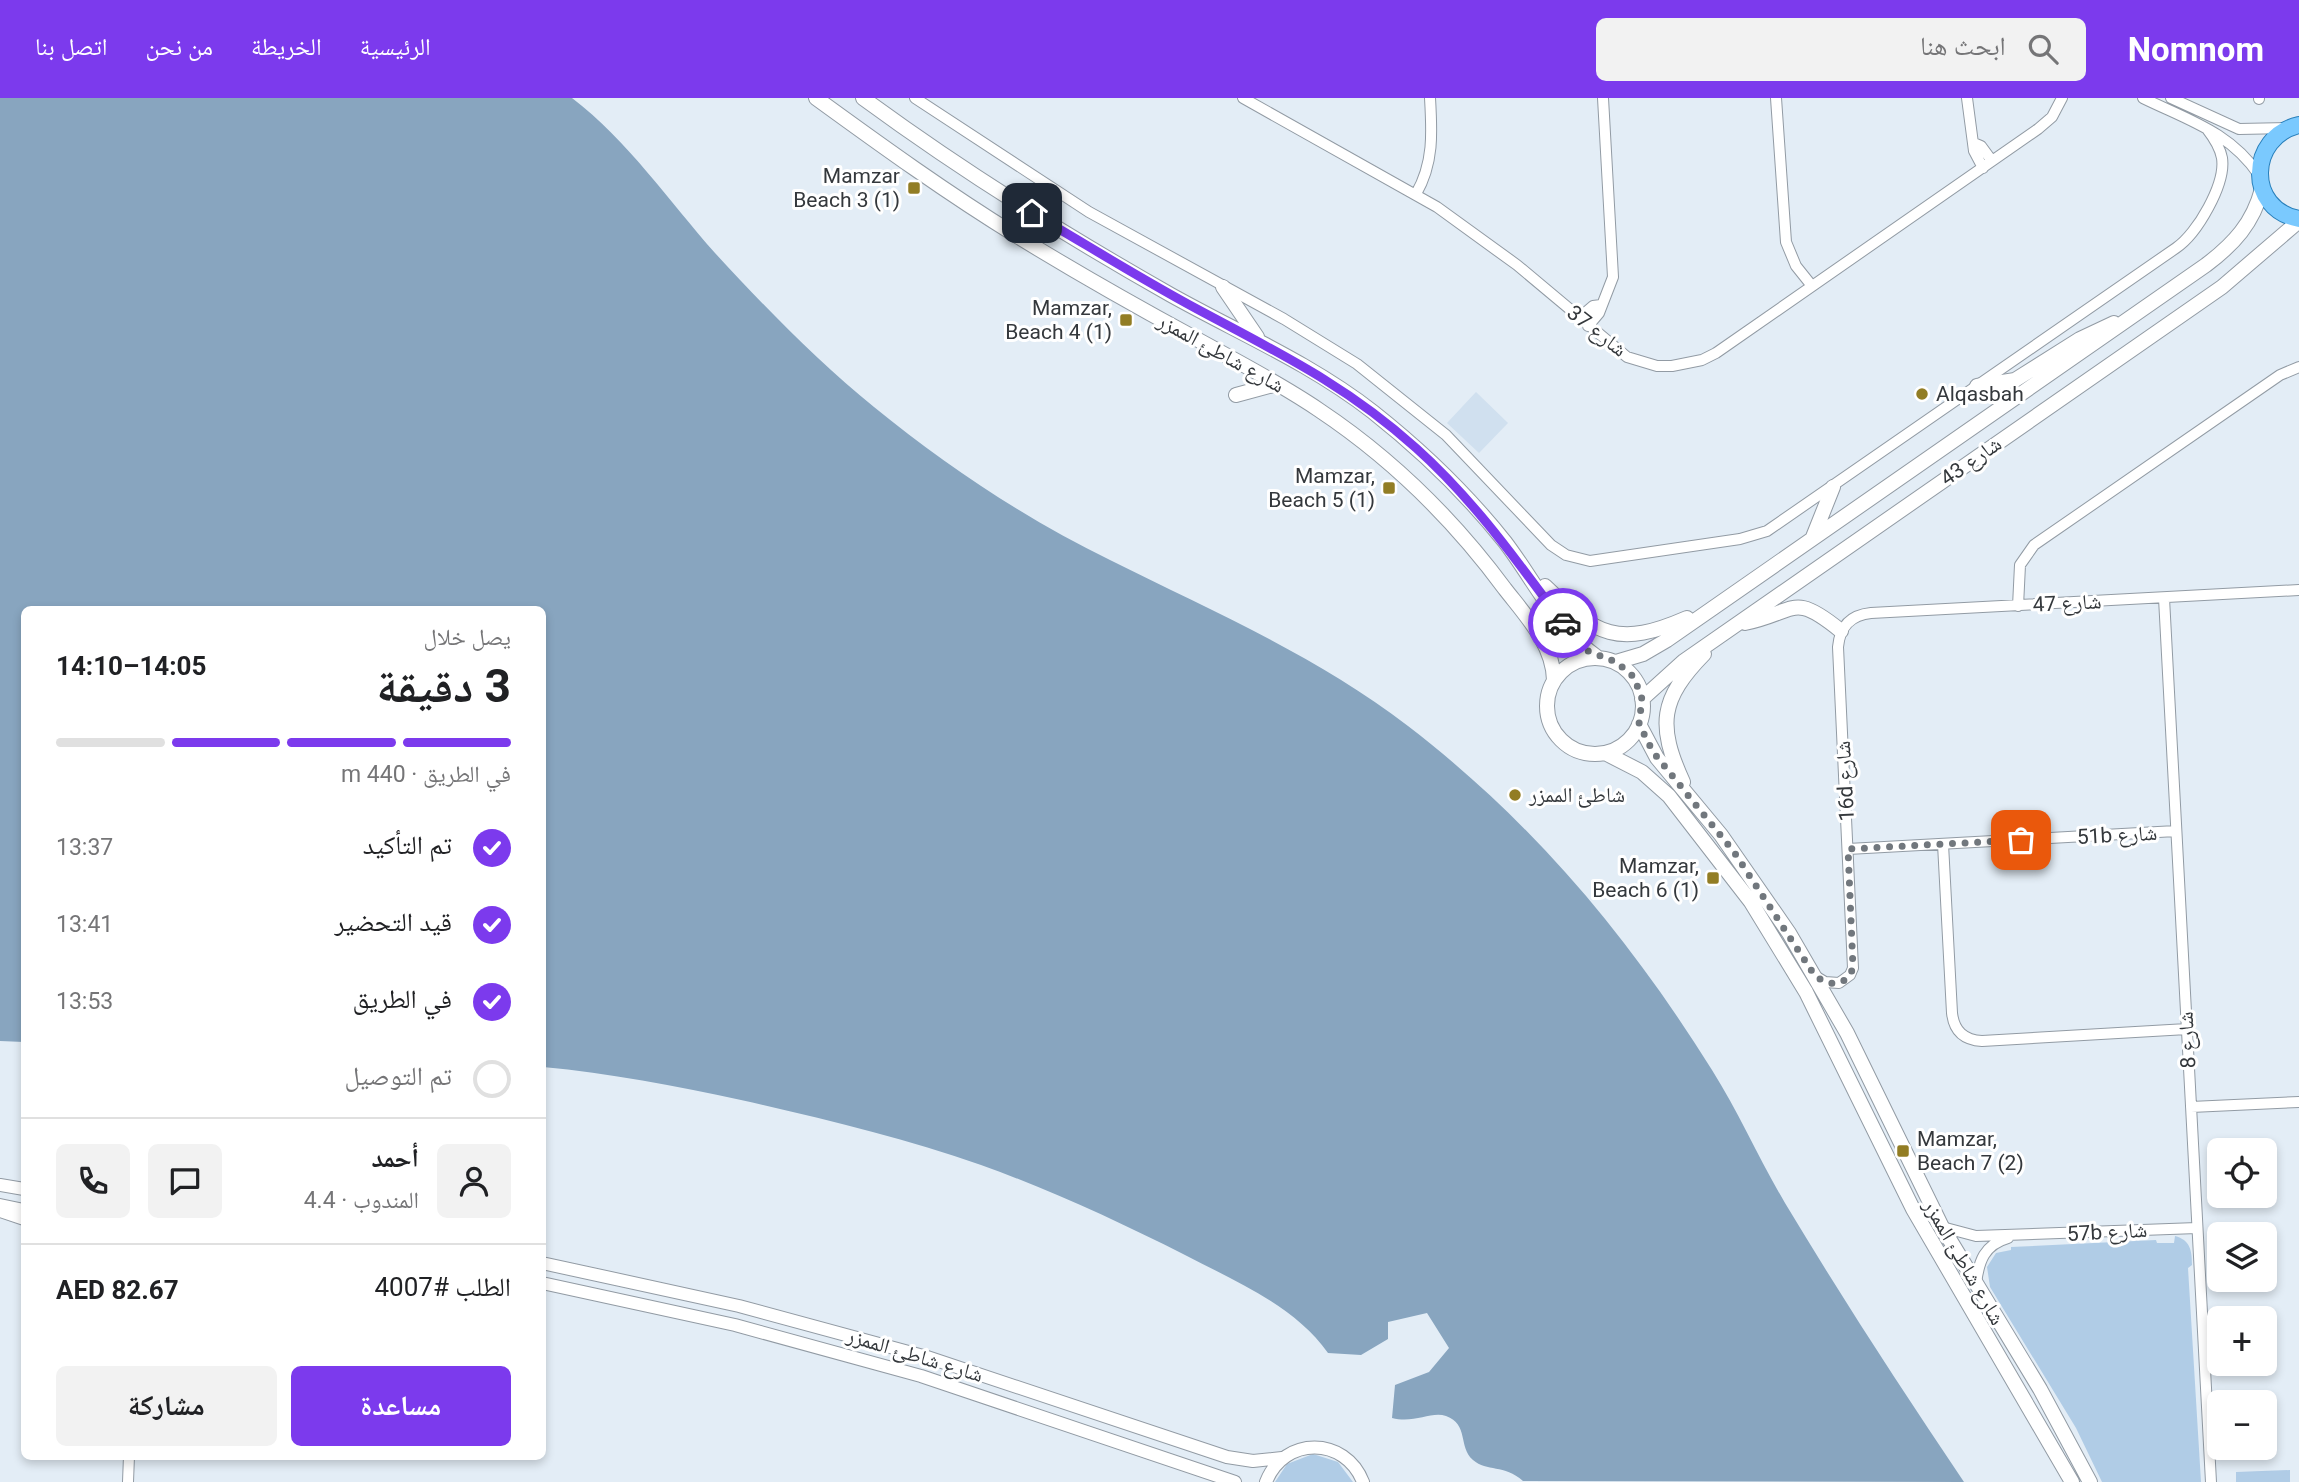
<!DOCTYPE html>
<html lang="ar">
<meta charset="utf-8">
<style>
body{margin:0;font-family:Roboto,"Noto Naskh Arabic",sans-serif;background:#f2f2f2;color:#202124;direction:rtl;height:100vh;display:flex;flex-direction:column;font-size:26px;white-space:nowrap}
*{box-sizing:border-box;margin:0}
p{font-size:23px;color:#757577}
.icon{flex:none;width:38px;height:38px;fill:none;stroke:currentColor;stroke-width:2;stroke-linecap:round;stroke-linejoin:round}
.map{position:relative;flex:1;overflow:hidden;direction:ltr}
.drawer{position:absolute;left:21px;top:508px;width:525px;height:854px;display:flex;flex-direction:column;background:#fff;border-radius:10px;box-shadow:0 4px 10px #0003;direction:rtl}
.drawer>*{flex:none}
.controls{position:absolute;left:2207px;top:1040px;display:grid;gap:14px}
.controls a{display:grid;place-items:center;width:70px;height:70px;border-radius:10px;background:#fff;box-shadow:0 4px 10px #0003;font-size:35px}
.pin{position:absolute;display:grid;place-items:center;width:60px;height:60px;color:#fff;margin:-30px;border-radius:14px;box-shadow:0 4px 10px #0006}
.courier{position:absolute;display:grid;place-items:center;width:70px;height:70px;margin:-35px;border:5px solid #7c3aed;border-radius:50%;background:#fff;color:#222;box-shadow:0 2px 9px #0007}
.headline em{font-style:normal;font-weight:700}
.headline div{display:flex;flex-direction:column-reverse}
.headline{display:flex;align-items:center;justify-content:space-between;height:119px;padding:0 35px}
h1{font-size:46px;font-weight:700;line-height:52px}
.bar{display:grid;grid-template-columns:repeat(4,1fr);gap:10px 7px;align-content:center;height:84px;padding:0 35px}
.bar i{height:9px;border-radius:5px;background:#e0e0e0}
.bar .selected{background:#7c3aed}
.bar p{grid-column:span 4}
.line{display:flex;align-items:center;gap:18px;padding:0 35px;border-top:2px solid #e0e0e0}
.line div{flex:1}
.round{display:grid;place-items:center;flex:none;width:74px;height:74px;border-radius:10px;background:#f2f2f2}
ol{padding:0 35px;list-style:none}
li{display:flex;align-items:center;gap:21px;height:77px}
li p{margin-inline-start:auto}
li .icon{padding:7px;border-radius:50%;background:#7c3aed;color:#fff;stroke-width:4}
li:last-child{color:#757577}
li i{width:38px;height:38px;border:4px solid #e0e0e0;border-radius:50%}
.action{display:flex;gap:14px;margin-top:auto;padding:14px 35px}
.action a{flex:1;height:80px;border-radius:10px;background:#7c3aed;color:#fff;font-size:28px;font-weight:700;line-height:80px;text-align:center}
.action a+a{background:#f2f2f2;color:#202124}
header{display:flex;align-items:center;gap:42px;box-sizing:border-box;height:98px;padding:0 35px;background:#7c3aed;color:#fff}
header strong{font-size:33px}
nav{display:flex;gap:38px;margin-inline-start:auto;font-size:24px}
.search{width:490px;height:63px;background:#f2f2f2;display:flex;align-items:center;gap:18px;box-sizing:border-box;padding:0 24px;border-radius:10px;color:#757577;font-size:26px}
.map>svg:first-child{display:block}
.built{fill:#d0e0ef}
.green{fill:#b0cce6}
.water{fill:#88a5bf}
.lines{fill:none;stroke-linecap:round;stroke-linejoin:round}
.minor-casing{stroke:#929ba4;stroke-width:12}
.tertiary-casing{stroke:#929ba4;stroke-width:14}
.secondary-casing{stroke:#929ba4;stroke-width:16}
.primary-casing{stroke:#287fba;stroke-width:18}
.minor{stroke:#fff;stroke-width:10}
.tertiary{stroke:#fff;stroke-width:12}
.secondary{stroke:#fff;stroke-width:14}
.primary{stroke:#7ac9fe;stroke-width:16}
.done{stroke:#71777d;stroke-width:7;stroke-dasharray:0 12.6}
.route{stroke:#7c3aed;stroke-width:9}
.poi-dot{fill:#927d24;stroke:#fff;stroke-width:2.5}
.labels{text-anchor:middle;dominant-baseline:central;stroke-width:6;stroke-linejoin:round;paint-order:stroke}
.poi-label{font-size:21px;fill:#34383c;stroke:#fff;text-anchor:end}
.street-label{font-size:21px;fill:#34383c;stroke:#fff}
</style>
<header>
<strong>Nomnom</strong>
<div class="search"><svg class="icon" aria-label="search" viewBox="0 0 24 24"><circle cx="10" cy="10" r="6"/><path d="M15 15l6 6"/></svg>ابحث هنا</div>
<nav><a>الرئيسية</a><a>الخريطة</a><a>من نحن</a><a>اتصل بنا</a></nav>
</header>
<div class="map">
<svg width="2299" height="1384" viewBox="0 0 2299 1384">
<rect width="100%" height="100%" fill="#e3edf6"/>
<path class="built" d="M 1476,294 L 1508,325 L 1479,355 L 1447,325 Z"/>
<path class="green" d="M 2175,1138 C 2190,1142 2192,1152 2192,1167 L 2188,1170 L 2201,1384 L 2102,1384 L 2076,1330 L 1990,1189 L 1987,1169 L 1996,1155 L 2011,1152 L 2011,1149 L 2156,1142 L 2157,1145 L 2174,1145 Z
M 1313,1356 L 1338,1364 L 1353,1384 L 1275,1384 L 1287,1366 Z
M 2290,1372 L 2290,1384 L 2236,1384 L 2236,1374 Z"/>
<path class="water" d="M 0,0 L 572,0 C 628,43 669,103 715,155 C 764,208 818,264 874,309 C 945,367 1027,422 1110,462 C 1212,513 1317,558 1408,628 C 1534,725 1628,838 1712,972 C 1739,1015 1759,1061 1785,1105 C 1842,1200 1902,1292 1964,1384 L 1523,1383 C 1504,1366 1487,1374 1473,1362 C 1458,1349 1469,1326 1446,1318 C 1431,1313 1414,1326 1392,1320 L 1395,1287 L 1429,1274 L 1449,1250 L 1427,1215 L 1388,1224 L 1388,1241 L 1361,1257 L 1328,1255 C 1295,1208 1235,1183 1185,1157 C 1119,1124 1051,1092 981,1067 C 904,1040 821,1020 741,1002 C 676,988 609,975 543,969 L 542,511 L 24,511 L 24,944 L 0,943 Z"/>
<g class="lines">
<defs>
<path id="minor" d="M 915,0 L 1089,114 L 1284,221 L 1357,266 L 1446,337 L 1551,447 L 1566,457 L 1590,463 L 1740,441 L 1767,433 L 2176,150 C 2197,136 2226,86 2222,60 C 2220,49 2214,40 2207,31
M 1243,0 L 1437,109 L 1517,167 L 1627,259 L 1657,268 L 1672,268 L 1702,262 L 1716,255 L 2038,31 L 2052,19 L 2062,0
M 1776,0 L 1786,144 L 1796,168 L 1812,188
M 1967,0 L 1974,53 L 1983,70
M 2143,0 C 2188,22 2230,34 2259,77
M 2171,0 L 2239,31 L 2288,30
M 2259,1 L 2259,0
M 1974,45 L 1981,48 L 1992,63
M 1416,96 C 1434,65 1432,34 1430,0
M 1579,220 L 1593,208 L 1601,207
M 1588,228 L 1599,215 L 1613,179 L 1603,0
M 2164,500 L 2211,1384
M 2018,508 L 2020,467 L 2034,447 L 2280,277 L 2299,269
M 1943,746 L 1952,915 C 1954,933 1964,942 1982,943 L 2187,931
M 1848,751 L 2176,733
M 1815,878 L 1825,884 L 1839,885 L 1850,877 L 1853,870 L 1838,549 C 1840,528 1851,517 1871,515 L 2299,492
M 2191,1009 L 2299,1004
M 0,1114 L 24,1122
M 1942,1129 L 1976,1138 L 2197,1130
M 1976,1185 C 1979,1163 1984,1147 2008,1140
M 128,1384 L 129,1358"/>
<path id="tertiary" d="M 0,1087 L 24,1091
M 0,1107 L 24,1112
M 542,1165 L 739,1208 L 927,1259 L 1227,1359 L 1253,1363 L 1282,1360
M 542,1185 L 735,1227 L 921,1278 L 1235,1384
M 1266,1384 C 1284,1338 1345,1338 1363,1384"/>
<path id="secondary" d="M 816,0 C 882,48 947,95 1017,138 C 1074,173 1132,206 1191,238 C 1234,262 1278,284 1319,312 C 1391,360 1454,422 1505,491 C 1526,518 1553,546 1554,582
M 863,0 C 961,72 1065,137 1171,197 C 1239,235 1310,265 1373,314 C 1421,352 1466,395 1505,444 C 1534,482 1557,531 1597,559
M 1223,189 L 1257,239
M 1977,288 L 2015,282 L 2080,241 L 2114,225
M 1236,297 L 1277,286
M 1813,439 L 1833,389
M 1545,488 C 1597,538 1618,550 1687,520
M 1745,525 C 1797,514 1792,493 1841,533
M1547 608a48 48 0 1 1 96 0a48 48 0 1 1-96 0Z
M 1616,564 L 1643,556 L 1667,542 L 2206,167 C 2234,146 2253,125 2262,91
M 1642,601 L 1684,563 L 2222,189 L 2299,123
M 1639,626 L 1657,660 L 1721,737 L 1789,835 L 1847,935 L 1942,1129 L 2040,1291 L 2090,1384
M 1605,655 L 1642,674 L 1669,698 L 1751,804 L 1806,894 L 1913,1111 L 2072,1384
M 1683,684 C 1657,627 1660,601 1704,556"/>
<path id="primary" d="M 2299,27 C 2248,39 2246,111 2299,121"/>
</defs>
<use href="#minor" class="minor-casing"/>
<use href="#tertiary" class="tertiary-casing"/>
<use href="#secondary" class="secondary-casing"/>
<use href="#primary" class="primary-casing"/>
<use href="#minor" class="minor"/>
<use href="#tertiary" class="tertiary"/>
<use href="#secondary" class="secondary"/>
<use href="#primary" class="primary"/>
</g>
<g class="lines">
<path class="done" d="M 1563,525 L 1588,553 L 1616,564 L 1634,579 L 1642,601 L 1639,626 L 1653,654 L 1734,754 L 1815,878 C 1830,888 1845,890 1853,870 L 1848,751 L 2021,742"/>
<path class="route" d="M 1032,115 C 1087,147 1141,181 1197,211 C 1279,255 1346,287 1416,350 C 1474,402 1517,463 1563,525"/>
</g>
<g class="poi-dot">
<rect x="907" y="83" width="14" height="14" rx="3.5"/>
<rect x="1119" y="215" width="14" height="14" rx="3.5"/>
<circle cx="1922" cy="296" r="7"/>
<rect x="1382" y="383" width="14" height="14" rx="3.5"/>
<circle cx="1515" cy="697" r="7"/>
<rect x="1706" y="773" width="14" height="14" rx="3.5"/>
<rect x="1896" y="1046" width="14" height="14" rx="3.5"/>
</g>
<g class="labels">
<g class="poi-label">
<text x="900" y="78">Mamzar<tspan x="900" dy="24">Beach 3 (1)</tspan></text>
<text x="1112" y="210">Mamzar,<tspan x="1112" dy="24">Beach 4 (1)</tspan></text>
<text x="1936" y="296" text-anchor="start">Alqasbah</text>
<text x="1375" y="378">Mamzar,<tspan x="1375" dy="24">Beach 5 (1)</tspan></text>
<text x="1529" y="697" text-anchor="start">شاطئ الممزر</text>
<text x="1699" y="768">Mamzar,<tspan x="1699" dy="24">Beach 6 (1)</tspan></text>
<text x="1917" y="1041" text-anchor="start">Mamzar,<tspan x="1917" dy="24">Beach 7 (2)</tspan></text>
</g>
<g class="street-label">
<text transform="translate(1597 233) rotate(38)">شارع 37</text>
<text transform="translate(1221 255) rotate(29)">شارع شاطئ الممزر</text>
<text transform="translate(1971 363) rotate(-35)">شارع 43</text>
<text transform="translate(2067 505) rotate(-3)">شارع 47</text>
<text transform="translate(1845 683) rotate(-93)">16d شارع</text>
<text transform="translate(2117 737) rotate(-3)">51b شارع</text>
<text transform="translate(2187 942) rotate(-93)">شارع 8</text>
<text transform="translate(2107 1134) rotate(-3)">57b شارع</text>
<text transform="translate(1964 1164) rotate(60)">شارع شاطئ الممزر</text>
<text transform="translate(915 1257) rotate(17)">شارع شاطئ الممزر</text>
</g>
</g>
</svg>
<div class="controls">
<a><svg class="icon" aria-label="locate" viewBox="0 0 24 24"><circle cx="12" cy="12" r="6"/><path d="M12 2v4M12 18v4M2 12h4M18 12h4"/></svg></a>
<a><svg class="icon" aria-label="layers" viewBox="0 0 24 24"><path d="M12 4l9 5-9 5-9-5zM3 14l9 5 9-5"/></svg></a>
<a>+</a>
<a>−</a>
</div>
<div class="pin" style="left:2021px;top:742px;background:#ea580c"><svg class="icon" aria-label="bag" viewBox="0 0 24 24"><path d="M5 8h14l-1 12H6zM9 8a3 3 0 0 1 6 0"/></svg></div>
<div class="pin" style="left:1032px;top:115px;background:#1f2937"><svg class="icon" aria-label="home" viewBox="0 0 24 24"><path d="M3 11l9-7 9 7M6 9v11h12V9"/></svg></div>
<div class="courier" style="left:1563px;top:525px"><svg class="icon" aria-label="car" viewBox="0 0 24 24"><path d="M5 17H2v-5l4-1 3-4h7l3 4 3 1v5h-3M9 17h6M6 11h13"/><circle cx="7" cy="17" r="2"/><circle cx="17" cy="17" r="2"/></svg></div>
<section class="drawer">
<div class="headline"><div><h1>3 دقيقة</h1><p>يصل خلال</p></div><em>14:05–14:10</em></div>
<div class="bar"><i class="selected"></i><i class="selected"></i><i class="selected"></i><i></i><p>في الطريق · 440 m</p></div>
<ol>
<li><svg class="icon" aria-label="check" viewBox="0 0 24 24"><path d="M5 12l5 5 9-10"/></svg>تم التأكيد<p>13:37</p></li>
<li><svg class="icon" aria-label="check" viewBox="0 0 24 24"><path d="M5 12l5 5 9-10"/></svg>قيد التحضير<p>13:41</p></li>
<li><svg class="icon" aria-label="check" viewBox="0 0 24 24"><path d="M5 12l5 5 9-10"/></svg>في الطريق<p>13:53</p></li>
<li><i></i>تم التوصيل</li>
</ol>
<div class="line" style="height:126px"><a class="round"><svg class="icon" aria-label="person" viewBox="0 0 24 24"><circle cx="12" cy="8" r="4"/><path d="M4 21q1-7 8-7t8 7"/></svg></a><div><b>أحمد</b><p>المندوب · 4.4</p></div><a class="round"><svg class="icon" aria-label="chat" viewBox="0 0 24 24"><path d="M4 5h16v11H9l-5 4z"/></svg></a><a class="round"><svg class="icon" aria-label="phone" viewBox="0 0 24 24"><path d="M5 4h4l2 5-3 2q2 4 5 5l2-3 5 2v4C11 20 4 13 5 4z"/></svg></a></div>
<div class="line" style="height:91px"><div>الطلب #4007</div><b>AED 82.67</b></div>
<div class="action"><a>مساعدة</a><a>مشاركة</a></div>
</section>
</div>
